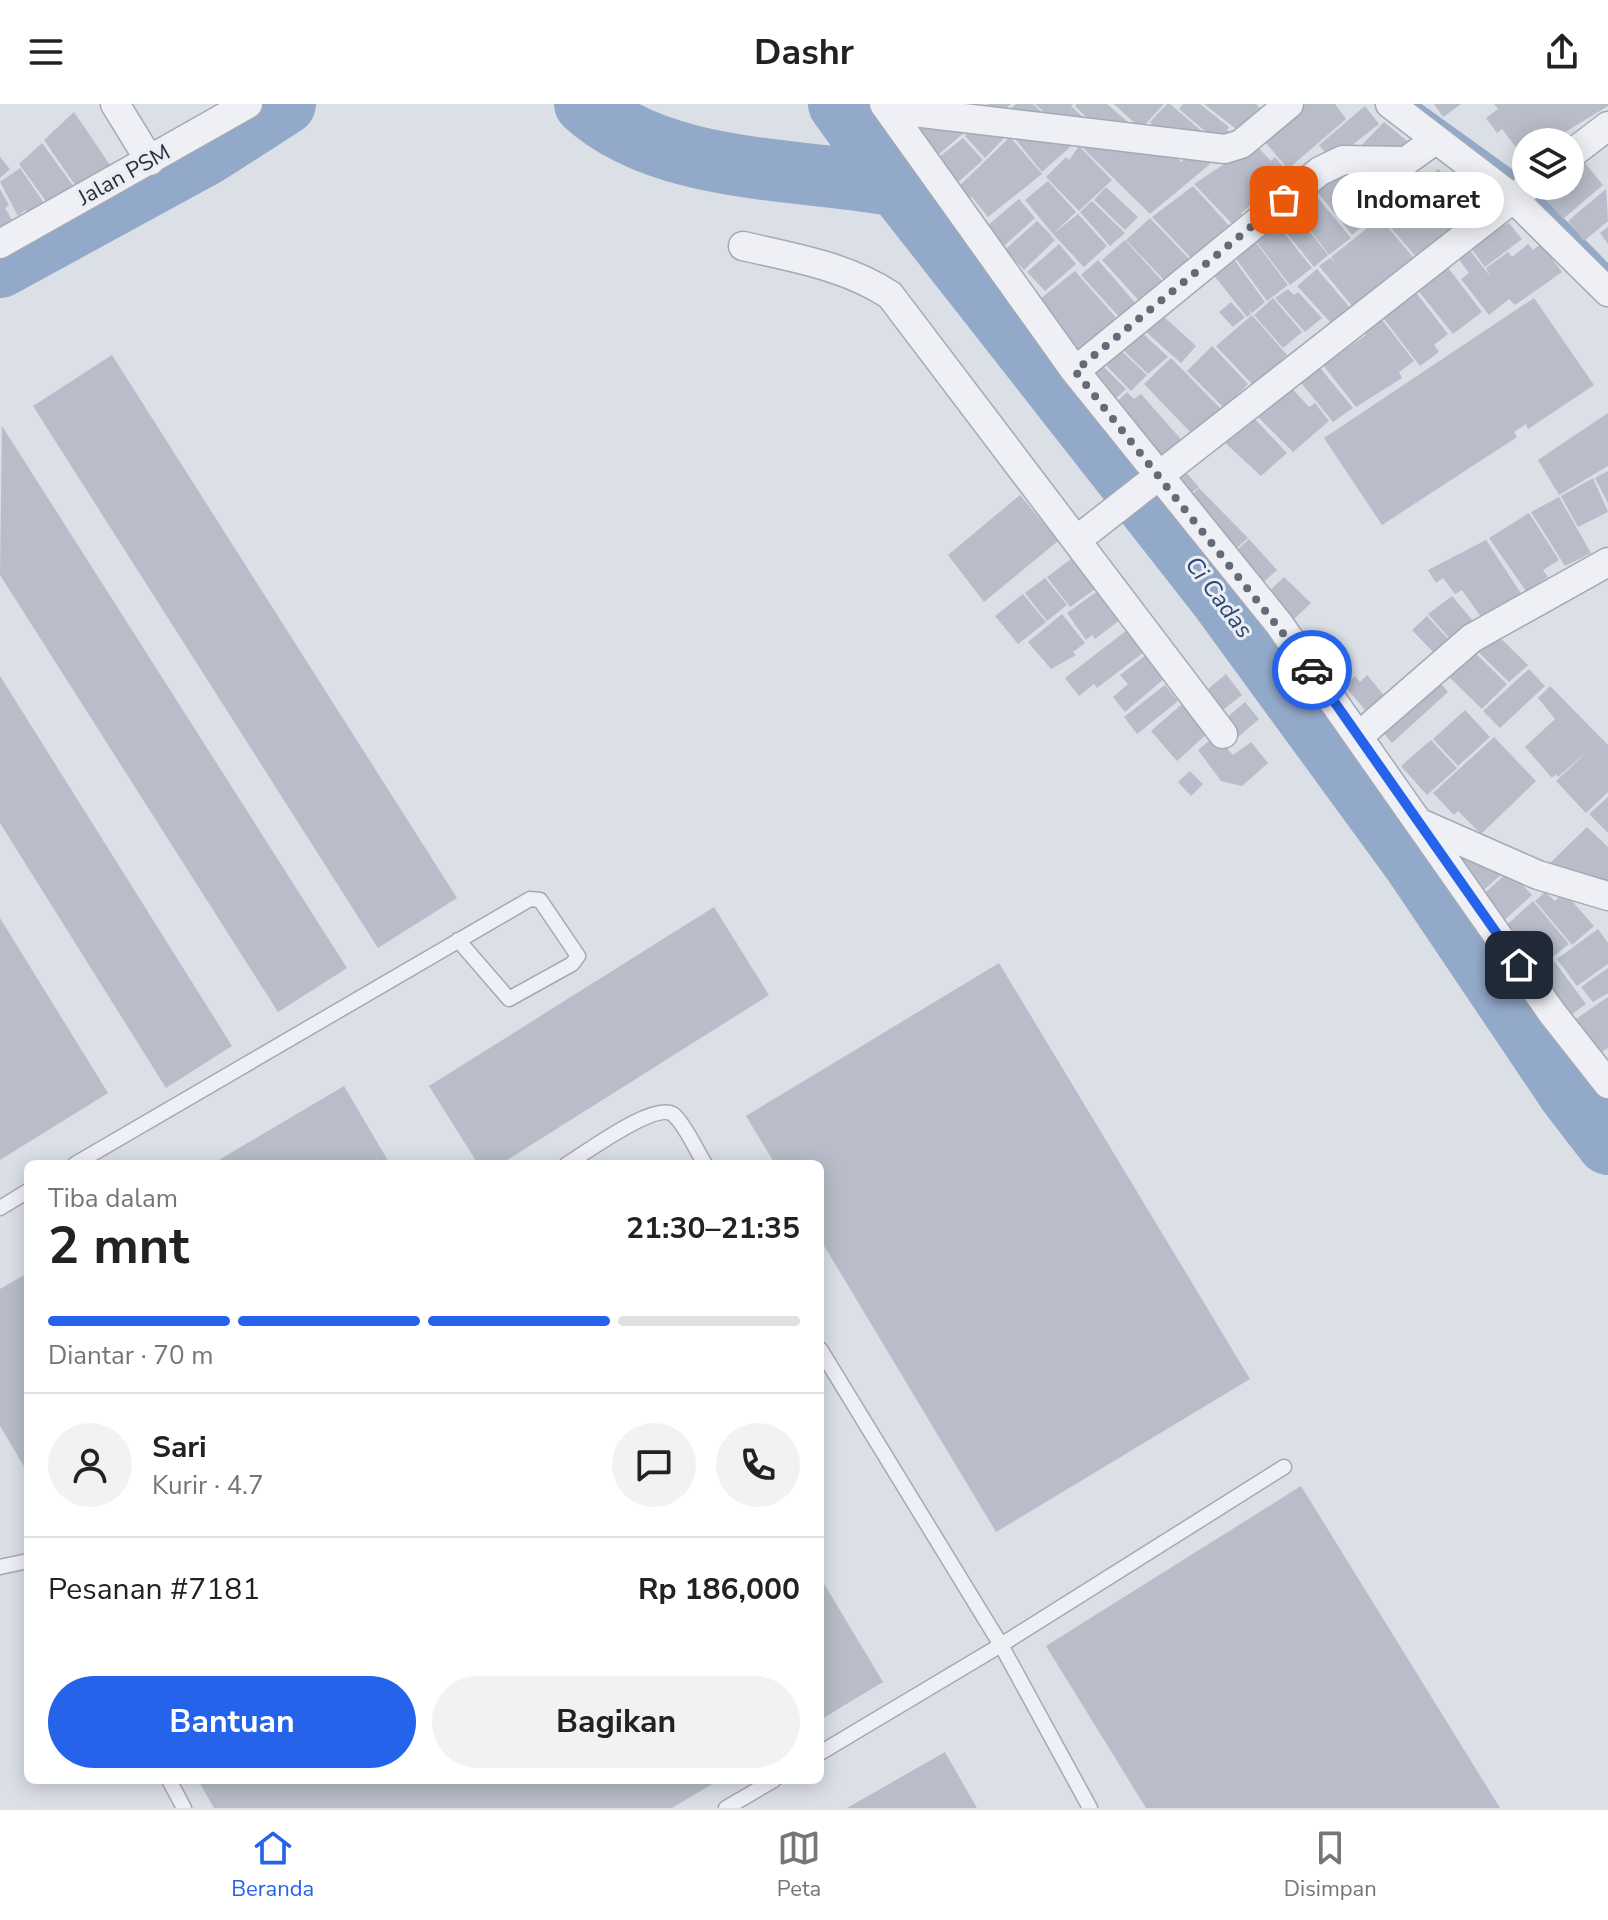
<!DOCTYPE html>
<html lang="id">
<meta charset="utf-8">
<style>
body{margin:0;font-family:"Nunito Sans",sans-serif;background:#f2f2f2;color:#222;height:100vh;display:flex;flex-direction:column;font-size:30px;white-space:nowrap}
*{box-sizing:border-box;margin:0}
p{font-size:26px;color:#767676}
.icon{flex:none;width:44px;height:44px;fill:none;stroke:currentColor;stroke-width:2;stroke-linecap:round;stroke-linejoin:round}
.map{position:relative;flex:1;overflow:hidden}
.drawer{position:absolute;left:24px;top:1056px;width:800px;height:624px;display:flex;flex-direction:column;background:#fff;border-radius:12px;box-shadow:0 4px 20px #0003}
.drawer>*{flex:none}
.fabs{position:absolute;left:1512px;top:24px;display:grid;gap:16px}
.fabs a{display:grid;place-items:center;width:72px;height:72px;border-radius:50%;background:#fff;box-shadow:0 4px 20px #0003;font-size:40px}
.pin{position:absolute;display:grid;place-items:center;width:68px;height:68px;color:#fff;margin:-34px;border-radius:16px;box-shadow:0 4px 12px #0006}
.courier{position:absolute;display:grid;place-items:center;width:80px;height:80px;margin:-40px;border:6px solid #2563eb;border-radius:50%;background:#fff;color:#222;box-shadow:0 2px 10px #0007}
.bubble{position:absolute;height:56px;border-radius:28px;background:#fff;box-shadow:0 4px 20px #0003;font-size:26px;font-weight:700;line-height:56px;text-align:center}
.headline em{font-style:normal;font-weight:700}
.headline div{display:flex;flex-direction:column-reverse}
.headline{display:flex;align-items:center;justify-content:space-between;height:136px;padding:0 24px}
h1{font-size:52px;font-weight:700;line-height:60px}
.bar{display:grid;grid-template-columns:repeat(4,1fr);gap:12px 8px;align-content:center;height:96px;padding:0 24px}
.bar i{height:10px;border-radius:6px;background:#e0e0e0}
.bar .current{background:#2563eb}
.bar p{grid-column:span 4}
.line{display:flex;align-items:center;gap:20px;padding:0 24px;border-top:2px solid #e0e0e0}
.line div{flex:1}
.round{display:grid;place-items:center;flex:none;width:84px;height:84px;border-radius:42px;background:#f2f2f2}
.cta{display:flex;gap:16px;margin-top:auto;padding:16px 24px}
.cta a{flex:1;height:92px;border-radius:48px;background:#2563eb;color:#fff;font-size:32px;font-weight:700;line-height:92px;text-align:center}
.cta a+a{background:#f2f2f2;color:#222}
header{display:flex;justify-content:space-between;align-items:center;height:104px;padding:0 24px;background:#fff;font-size:36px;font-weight:700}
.tabs{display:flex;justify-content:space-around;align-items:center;height:112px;border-top:2px solid #e0e0e0;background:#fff;font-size:22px;color:#767676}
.tabs a{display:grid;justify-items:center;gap:4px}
.tabs .current{color:#2563eb}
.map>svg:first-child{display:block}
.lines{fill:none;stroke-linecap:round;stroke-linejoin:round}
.stream{stroke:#93a9c9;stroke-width:10}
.river{stroke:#93a9c9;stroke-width:62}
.building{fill:#b8bdc9}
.service-casing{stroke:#a4a9b3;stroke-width:17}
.minor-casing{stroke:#a4a9b3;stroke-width:31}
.service{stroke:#eef0f5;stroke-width:14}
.minor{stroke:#eef0f5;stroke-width:28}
.done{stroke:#646b78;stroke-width:8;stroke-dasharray:0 14.4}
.route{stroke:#2563eb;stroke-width:10}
.labels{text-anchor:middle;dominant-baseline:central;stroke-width:6;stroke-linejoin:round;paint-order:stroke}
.street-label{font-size:22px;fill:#242c3d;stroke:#eaeef4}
.water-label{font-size:24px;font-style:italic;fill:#2d4772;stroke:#eaeef4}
</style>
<header><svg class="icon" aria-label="menu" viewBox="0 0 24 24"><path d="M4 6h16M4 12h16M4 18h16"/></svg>Dashr<svg class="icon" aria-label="share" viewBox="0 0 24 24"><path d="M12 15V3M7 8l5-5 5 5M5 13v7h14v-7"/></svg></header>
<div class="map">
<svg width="1608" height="1704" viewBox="0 0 1608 1704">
<rect width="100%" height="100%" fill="#dbdfe6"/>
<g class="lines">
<path class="stream" d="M 1413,0 L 1516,74
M 1532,89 L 1608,166"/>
<path class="river" d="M 585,0 C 661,70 800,64 898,82
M 839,0 L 902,88 L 1219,492 L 1414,759 L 1568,988 L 1608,1040
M 0,163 L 207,50 L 285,0"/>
</g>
<path class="building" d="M 987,0 L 1011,0 L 998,12 Z
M 1016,0 L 1033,0 L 1054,19 L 1002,12 Z
M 1035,0 L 1073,0 L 1071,2 L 1091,21 L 1056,19 Z
M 1077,0 L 1107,0 L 1128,18 L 1120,27 L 1093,20 L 1075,2 Z
M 1114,0 L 1164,0 L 1141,25 Z
M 1167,0 L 1170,0 L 1204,29 L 1161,29 L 1150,18 Z
M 1183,0 L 1200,0 L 1229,23 L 1227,26 L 1231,30 L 1218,38 L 1179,5 Z
M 1204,0 L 1256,0 L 1267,11 L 1245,32 Z
M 1297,0 L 1335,0 L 1346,15 L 1288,65 L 1260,32 Z
M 1434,0 L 1461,0 L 1443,13 Z
M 1494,0 L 1608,0 L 1608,2 L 1549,38 L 1526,38 L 1526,56 L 1502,25 L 1497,29 L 1486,14 L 1498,5 Z
M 1365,2 L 1379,20 L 1346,46 L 1329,53 L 1319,41 Z
M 74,8 L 110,61 L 80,88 L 44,36 Z
M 1384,18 L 1411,40 L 1402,52 L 1357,46 Z
M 905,20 L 972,22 L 932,56 Z
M 975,23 L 997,34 L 1004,27 L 1008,30 L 985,54 L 965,32 Z
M 1012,31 L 1078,36 L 1042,68 Z
M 1010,33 L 1042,70 L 988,113 L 972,93 L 965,99 L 955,86 Z
M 963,34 L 983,56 L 953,83 L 933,58 Z
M 42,39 L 74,83 L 48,100 L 19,60 Z
M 1255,40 L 1271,57 L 1275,53 L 1295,76 L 1261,108 L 1253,99 L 1241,109 L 1247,116 L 1237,125 L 1194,80 Z
M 1080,41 L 1168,43 L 1181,58 L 1197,45 L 1210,60 L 1150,110 Z
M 1079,42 L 1112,76 L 1079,107 L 1046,73 L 1066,53 L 1069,56 Z
M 0,53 L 10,65 L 0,74 Z
M 1581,54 L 1603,81 L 1563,115 L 1540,89 L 1548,82 L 1570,82 L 1570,63 Z
M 1345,62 L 1377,67 L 1386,75 L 1397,66 L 1412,82 L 1352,131 L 1315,85 Z
M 20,64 L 44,99 L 28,110 L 25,106 L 18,112 L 0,78 Z
M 1438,65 L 1453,79 L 1439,95 L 1423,81 Z
M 1048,77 L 1076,108 L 1053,130 L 1025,96 Z
M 1193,82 L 1234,127 L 1191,154 L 1152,113 Z
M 1106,83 L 1138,113 L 1125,126 L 1094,96 Z
M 0,85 L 9,101 L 5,104 L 16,122 L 0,130 Z
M 1414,85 L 1439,115 L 1468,91 L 1485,111 L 1422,160 L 1381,112 Z
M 1606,85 L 1608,117 L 1584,137 L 1568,117 Z
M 1314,89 L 1351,134 L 1329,151 L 1294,104 Z
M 1019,95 L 1035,114 L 1004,142 L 987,122 Z
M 1092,97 L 1125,129 L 1110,142 L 1080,108 Z
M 1293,105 L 1328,151 L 1314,163 L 1277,117 Z
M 1078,110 L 1107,142 L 1084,163 L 1053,130 Z
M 1150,114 L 1192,158 L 1167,179 L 1126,136 Z
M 1380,114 L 1419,160 L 1358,209 L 1319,162 L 1330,154 L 1335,158 L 1331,153 Z
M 1273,115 L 1312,164 L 1290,181 L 1252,132 Z
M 1037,117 L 1051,131 L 1048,135 L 1051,132 L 1055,136 L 1024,166 L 1013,154 L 1007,158 L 1000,150 Z
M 1501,117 L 1505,121 L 1509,119 L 1522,135 L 1485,163 L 1470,143 Z
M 1608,123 L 1608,140 L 1600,129 Z
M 1251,132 L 1288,181 L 1267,197 L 1231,148 Z
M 1125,136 L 1165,180 L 1142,200 L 1102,156 Z
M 1059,140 L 1076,160 L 1045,187 L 1027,168 Z
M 1528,140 L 1533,146 L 1541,140 L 1562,168 L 1515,201 L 1509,195 L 1489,211 L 1461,175 L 1469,169 L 1457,153 L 1468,144 L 1490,172 L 1486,164 L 1508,148 L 1512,153 Z
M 1230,150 L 1265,198 L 1252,209 L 1248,205 L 1251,210 L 1247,213 L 1213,170 Z
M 1098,156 L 1137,201 L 1121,215 L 1081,171 Z
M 1446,161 L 1482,208 L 1453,230 L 1416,184 Z
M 1317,165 L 1352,206 L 1331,219 L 1297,182 Z
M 1075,167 L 1118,216 L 1075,248 L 1044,209 L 1049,206 L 1040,195 Z
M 1288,185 L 1294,191 L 1298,188 L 1322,214 L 1305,228 L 1275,194 Z
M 1414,186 L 1448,230 L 1434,241 L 1439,248 L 1420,262 L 1381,211 Z
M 1273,194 L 1302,228 L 1283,244 L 1254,211 Z
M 1534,194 L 1594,281 L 1528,325 L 1526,320 L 1514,328 L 1517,333 L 1382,421 L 1324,334 Z
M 1231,198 L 1245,213 L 1233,223 L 1219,208 Z
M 1162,211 L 1196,242 L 1181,259 L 1145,227 Z
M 1252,211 L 1287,251 L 1254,282 L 1216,242 Z
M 1380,213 L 1414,257 L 1399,268 L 1402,274 L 1356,303 L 1323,261 L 1366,231 L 1362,226 Z
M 1135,222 L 1168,253 L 1148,270 L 1115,238 Z
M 1113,239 L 1147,271 L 1131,287 L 1099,254 Z
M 1212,242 L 1248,280 L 1224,304 L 1187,267 Z
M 112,251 L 457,794 L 378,844 L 33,302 Z
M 1171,254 L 1223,307 L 1195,333 L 1144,280 Z
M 1099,258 L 1126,285 L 1111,299 L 1085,270 Z
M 1317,260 L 1353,304 L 1333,318 L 1298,275 Z
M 1289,281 L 1309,303 L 1315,299 L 1329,317 L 1293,348 L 1255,310 Z
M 1127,288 L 1134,295 L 1141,290 L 1186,341 L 1163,359 L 1112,302 Z
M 1608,309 L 1608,362 L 1559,391 L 1538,356 Z
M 1251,311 L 1287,349 L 1261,372 L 1222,336 Z
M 2,322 L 347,864 L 278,908 L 0,471 Z
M 1183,365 L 1199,383 L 1183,395 L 1168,379 Z
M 1608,367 L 1608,399 L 1595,374 Z
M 1593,374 L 1608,408 L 1578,423 L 1561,392 Z
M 1199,384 L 1248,434 L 1229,451 L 1186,395 Z
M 1020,391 L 1058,437 L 984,498 L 948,451 Z
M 1559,393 L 1591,449 L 1565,462 L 1531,408 Z
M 1529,409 L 1559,456 L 1543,466 L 1548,473 L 1526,487 L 1489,434 Z
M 1249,435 L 1277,466 L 1258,483 L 1231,452 Z
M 1486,436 L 1522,491 L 1481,513 L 1462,486 L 1455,490 L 1443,474 L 1436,479 L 1428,466 Z
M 1075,452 L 1098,483 L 1070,503 L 1047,473 Z
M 1284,473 L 1311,499 L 1294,515 L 1265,491 Z
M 1045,474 L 1067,501 L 1047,517 L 1025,489 Z
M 1099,486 L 1121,515 L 1095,535 L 1092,531 L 1086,536 L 1067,509 Z
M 1023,490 L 1046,518 L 1018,540 L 995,512 Z
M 1452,492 L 1474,518 L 1466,526 L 1462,523 L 1450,535 L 1428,510 Z
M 1062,510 L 1085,539 L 1073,548 L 1076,551 L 1051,565 L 1028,538 Z
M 1427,512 L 1449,536 L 1435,550 L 1412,526 Z
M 1490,524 L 1528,561 L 1509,578 L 1472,542 Z
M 1127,526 L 1144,548 L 1097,584 L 1094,580 L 1079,592 L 1065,574 Z
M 1469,543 L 1507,580 L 1482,605 L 1444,568 Z
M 1146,551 L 1165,574 L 1125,608 L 1113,593 L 1128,580 L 1120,571 Z
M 1529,565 L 1545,582 L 1500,624 L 1483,607 Z
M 1432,569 L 1448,588 L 1392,639 L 1375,619 Z
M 1226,570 L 1242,591 L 1219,609 L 1202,590 Z
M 1367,571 L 1388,596 L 1370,612 L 1345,582 L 1355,572 L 1360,578 Z
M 0,572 L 232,942 L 166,984 L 0,719 Z
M 1165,581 L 1178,597 L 1137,630 L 1124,613 Z
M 1550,582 L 1608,641 L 1608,688 L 1586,709 L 1556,677 L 1591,644 L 1558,673 L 1556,670 L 1552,674 L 1525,643 L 1555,615 L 1538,594 Z
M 1245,598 L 1259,615 L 1238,633 L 1224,616 Z
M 1183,599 L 1209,628 L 1177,657 L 1151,627 Z
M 1465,606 L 1490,633 L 1458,662 L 1433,635 Z
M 1215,632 L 1233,651 L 1251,638 L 1268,659 L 1242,682 L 1221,677 L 1198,646 Z
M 1494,633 L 1536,677 L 1481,730 L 1458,707 L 1454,711 L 1433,689 Z
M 1431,636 L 1457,664 L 1427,691 L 1401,662 Z
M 1190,667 L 1203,680 L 1191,692 L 1178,678 Z
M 1608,693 L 1608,729 L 1589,710 Z
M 1587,723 L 1608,743 L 1608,777 L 1600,786 L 1549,760 Z
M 1457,745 L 1503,769 L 1477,792 L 1448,754 Z
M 1509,767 L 1532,791 L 1499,821 L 1477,796 Z
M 1545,788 L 1555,797 L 1564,788 L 1594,822 L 1572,841 L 1535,797 Z
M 1533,797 L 1569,840 L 1539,864 L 1513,831 L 1500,827 Z
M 714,803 L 769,891 L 501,1060 L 478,1060 L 429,982 Z
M 0,814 L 108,989 L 0,1056 Z
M 1598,825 L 1608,839 L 1608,860 L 1577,882 L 1557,855 Z
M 1554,857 L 1586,900 L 1565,915 L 1534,871 Z
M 999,859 L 1250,1275 L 996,1428 L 820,1135 L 820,1060 L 775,1060 L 746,1012 Z
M 1608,864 L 1608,889 L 1593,898 L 1581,883 Z
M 1608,893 L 1608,944 L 1594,953 L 1570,919 Z
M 344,982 L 390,1060 L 212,1060 Z
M 28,1169 L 28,1369 L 0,1322 L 0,1185 Z
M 1301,1382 L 1500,1704 L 1146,1704 L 1046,1542 Z
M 820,1473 L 883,1578 L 820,1616 Z
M 945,1648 L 977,1704 L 847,1704 Z
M 198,1676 L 719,1676 L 672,1704 L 214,1704 Z"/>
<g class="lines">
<defs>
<path id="service" d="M 75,1060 L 530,795 L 540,796 L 578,852 L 572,860 L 509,895 L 458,836
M 567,1060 C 586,1049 656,996 674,1011 C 686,1022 696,1046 705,1060
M 0,1104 L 28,1087
M 820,1245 L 1001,1541 L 1090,1704
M 0,1463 L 28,1457
M 820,1649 L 1001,1541 L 1284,1363
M 169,1676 L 184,1704
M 726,1704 L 774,1676"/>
<path id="minor" d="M 115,0 L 150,57
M 884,0 L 1075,267 L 1279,520 L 1552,909 L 1608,980
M 1390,0 L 1513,94 L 1608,188
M 888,5 L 1225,45 L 1241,40 L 1289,0
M 1570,51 L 1608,22
M 0,140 L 248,0
M 743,142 C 794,154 846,162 890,191 L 1223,630
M 1075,267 L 1320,67 L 1343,56 L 1406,57 L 1435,36
M 1078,435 L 1529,82
M 1359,632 L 1472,534 L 1608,458
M 1420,719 L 1538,771 L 1608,792"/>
</defs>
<use href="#service" class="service-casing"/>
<use href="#minor" class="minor-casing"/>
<use href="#service" class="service"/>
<use href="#minor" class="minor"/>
</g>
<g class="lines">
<path class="done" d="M 1284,96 L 1075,267 L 1312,566"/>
<path class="route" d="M 1312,566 L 1519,861"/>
</g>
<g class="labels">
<g class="street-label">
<text transform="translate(124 71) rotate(-29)">Jalan PSM</text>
</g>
<g class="water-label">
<text transform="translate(1219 493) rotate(53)">Ci Cadas</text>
</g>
</g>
</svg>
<div class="fabs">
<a><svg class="icon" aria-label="layers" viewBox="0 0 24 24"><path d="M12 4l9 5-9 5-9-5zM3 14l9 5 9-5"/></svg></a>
</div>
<div class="pin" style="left:1284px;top:96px;background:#ea580c"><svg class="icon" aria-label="bag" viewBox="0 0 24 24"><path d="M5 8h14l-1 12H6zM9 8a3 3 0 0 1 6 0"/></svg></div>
<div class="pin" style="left:1519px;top:861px;background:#1f2937"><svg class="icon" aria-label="home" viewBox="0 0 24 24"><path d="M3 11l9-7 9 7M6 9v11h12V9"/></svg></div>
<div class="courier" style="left:1312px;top:566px"><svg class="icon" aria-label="car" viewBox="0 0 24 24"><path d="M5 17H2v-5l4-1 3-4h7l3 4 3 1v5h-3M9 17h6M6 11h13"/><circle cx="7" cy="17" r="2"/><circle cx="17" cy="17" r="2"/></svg></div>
<div class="bubble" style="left:1332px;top:68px;width:172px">Indomaret</div>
<section class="drawer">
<div class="headline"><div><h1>2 mnt</h1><p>Tiba dalam</p></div><em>21:30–21:35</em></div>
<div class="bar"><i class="current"></i><i class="current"></i><i class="current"></i><i></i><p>Diantar · 70 m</p></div>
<div class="line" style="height:144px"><a class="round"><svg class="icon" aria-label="person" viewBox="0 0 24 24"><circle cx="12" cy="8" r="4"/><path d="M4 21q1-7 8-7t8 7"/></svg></a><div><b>Sari</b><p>Kurir · 4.7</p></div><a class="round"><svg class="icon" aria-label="chat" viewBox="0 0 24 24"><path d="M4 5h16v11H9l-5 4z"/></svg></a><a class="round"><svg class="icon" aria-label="phone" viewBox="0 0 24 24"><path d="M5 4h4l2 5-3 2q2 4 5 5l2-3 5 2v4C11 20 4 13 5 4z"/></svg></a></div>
<div class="line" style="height:104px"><div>Pesanan #7181</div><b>Rp 186,000</b></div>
<div class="cta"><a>Bantuan</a><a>Bagikan</a></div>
</section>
</div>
<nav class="tabs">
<a class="current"><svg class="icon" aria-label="home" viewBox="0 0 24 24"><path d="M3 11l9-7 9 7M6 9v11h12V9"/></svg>Beranda</a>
<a><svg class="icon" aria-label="map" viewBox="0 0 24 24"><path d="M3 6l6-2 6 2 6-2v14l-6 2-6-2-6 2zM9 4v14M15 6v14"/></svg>Peta</a>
<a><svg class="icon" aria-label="saved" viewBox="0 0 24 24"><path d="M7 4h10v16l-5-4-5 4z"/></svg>Disimpan</a>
</nav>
